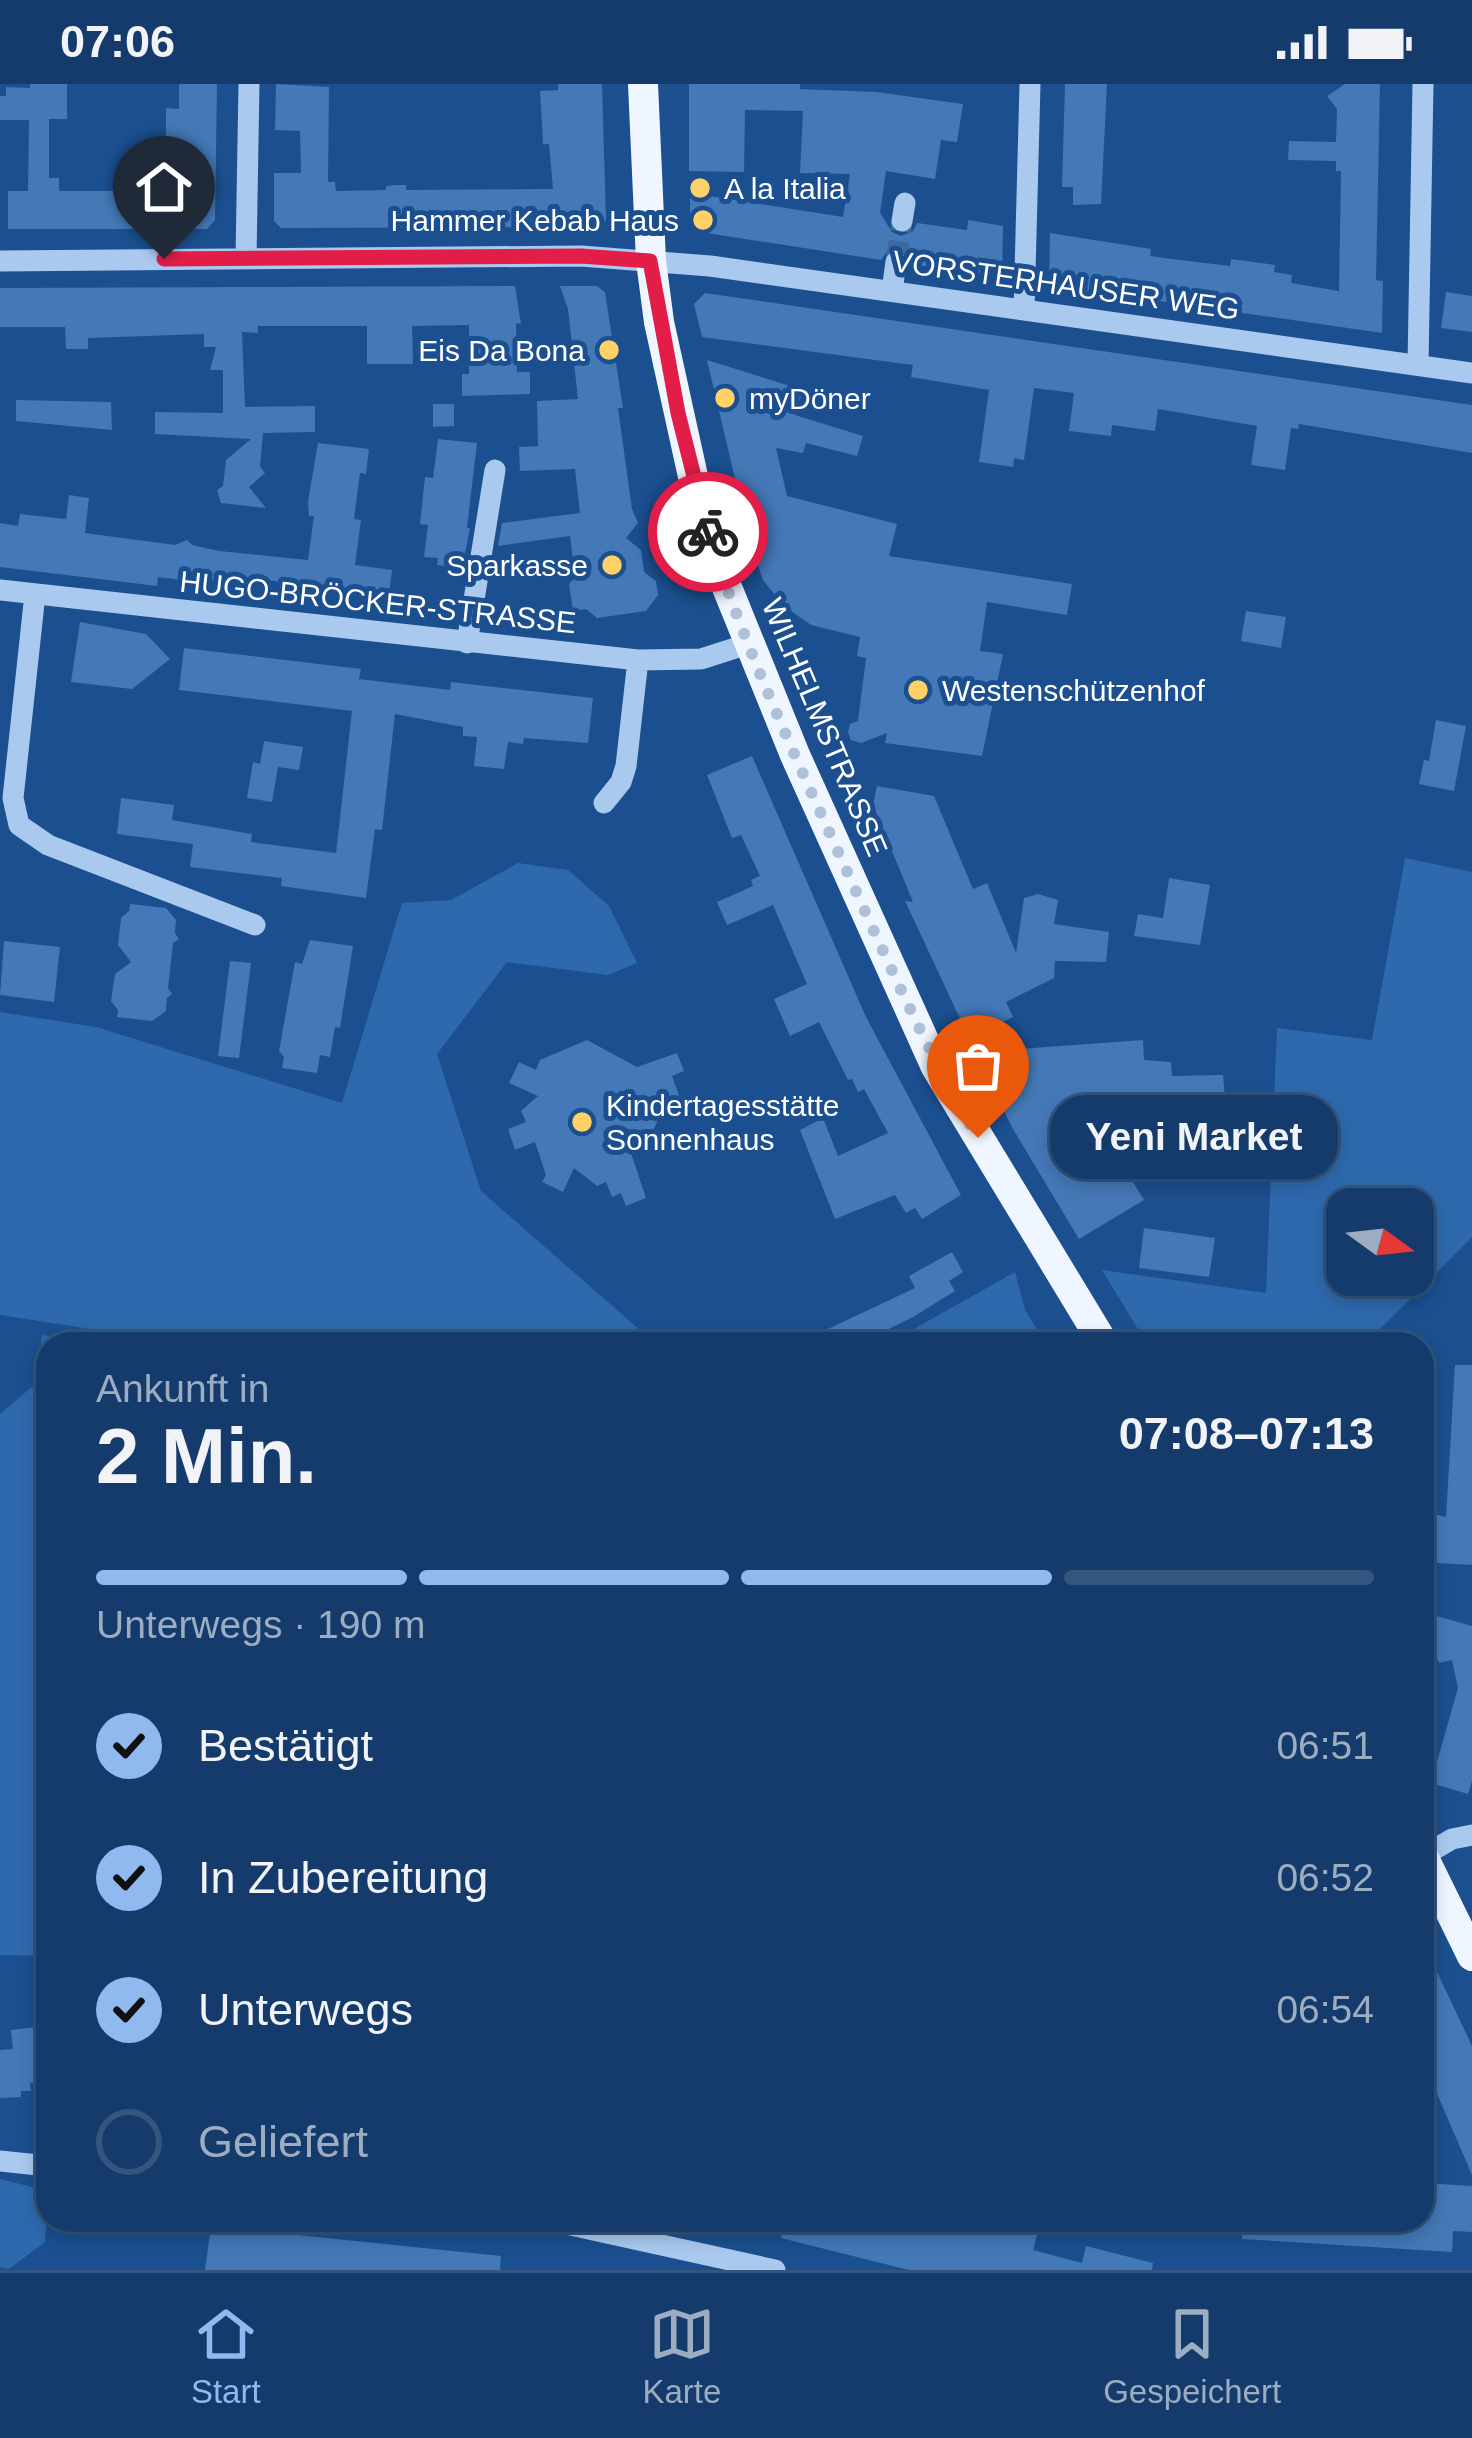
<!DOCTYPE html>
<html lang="de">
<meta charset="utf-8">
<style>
body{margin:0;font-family:Arial,sans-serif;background:#214673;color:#f1f3f6;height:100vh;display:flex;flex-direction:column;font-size:45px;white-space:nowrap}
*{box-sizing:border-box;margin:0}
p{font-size:39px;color:#9dadc1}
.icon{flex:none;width:66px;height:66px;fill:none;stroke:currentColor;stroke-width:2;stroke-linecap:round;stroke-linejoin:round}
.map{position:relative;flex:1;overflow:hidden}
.drawer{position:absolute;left:36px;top:1248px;width:1398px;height:900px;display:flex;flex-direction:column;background:#143b6b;border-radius:36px;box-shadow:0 6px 18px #0003,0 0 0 3px #33557e}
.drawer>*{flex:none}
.needle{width:78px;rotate:105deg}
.tools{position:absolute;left:1326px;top:1104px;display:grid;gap:24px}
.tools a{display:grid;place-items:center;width:108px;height:108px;border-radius:24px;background:#143b6b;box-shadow:0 6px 18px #0003,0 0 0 3px #33557e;font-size:60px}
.pin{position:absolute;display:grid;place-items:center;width:102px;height:102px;color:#fff;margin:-123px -51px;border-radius:50% 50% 50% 0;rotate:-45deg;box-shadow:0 0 12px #0007}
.pin .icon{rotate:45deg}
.courier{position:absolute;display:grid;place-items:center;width:120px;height:120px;margin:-60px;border:9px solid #e11d48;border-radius:50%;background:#fff;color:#222;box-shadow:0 3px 15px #0007}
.bubble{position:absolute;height:84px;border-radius:36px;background:#143b6b;box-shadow:0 6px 18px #0003,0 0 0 3px #33557e;font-size:39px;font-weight:700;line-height:84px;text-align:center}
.summary em{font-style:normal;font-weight:700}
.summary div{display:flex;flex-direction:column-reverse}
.summary{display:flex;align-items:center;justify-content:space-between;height:204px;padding:0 60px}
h1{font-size:78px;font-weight:700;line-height:90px}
.bar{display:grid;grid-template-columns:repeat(4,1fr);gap:18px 12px;align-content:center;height:144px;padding:0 60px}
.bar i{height:15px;border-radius:9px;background:#33557e}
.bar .active{background:#90b9f0}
.bar p{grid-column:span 4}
ol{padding:0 60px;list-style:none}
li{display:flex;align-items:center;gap:36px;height:132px}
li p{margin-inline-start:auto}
li .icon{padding:12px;border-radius:50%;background:#90b9f0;color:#111;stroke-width:4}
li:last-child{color:#9dadc1}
li i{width:66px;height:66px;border:6px solid #33557e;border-radius:50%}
.status{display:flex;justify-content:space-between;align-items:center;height:84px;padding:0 60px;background:#143b6b;direction:ltr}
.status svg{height:33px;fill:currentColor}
.dock{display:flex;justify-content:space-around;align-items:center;height:168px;border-top:3px solid #33557e;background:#143b6b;font-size:33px;color:#9dadc1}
.dock a{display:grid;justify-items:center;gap:6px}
.dock .active{color:#90b9f0}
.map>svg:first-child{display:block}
.green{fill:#2e69ad;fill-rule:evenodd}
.building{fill:#4478b7}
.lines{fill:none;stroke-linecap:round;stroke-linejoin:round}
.minor-tunnel{stroke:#3d69a0;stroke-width:21;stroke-dasharray:21 10;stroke-linecap:butt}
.minor{stroke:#a9c9ee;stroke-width:21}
.major{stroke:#f0f6ff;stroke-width:30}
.done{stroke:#afc1d8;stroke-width:12;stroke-dasharray:0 21.6}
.route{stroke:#e11d48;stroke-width:15}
.poi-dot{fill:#ffd166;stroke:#1b4f8f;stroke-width:4.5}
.labels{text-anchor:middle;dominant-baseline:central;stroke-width:10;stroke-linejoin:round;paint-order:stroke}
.poi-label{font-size:30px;fill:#fff;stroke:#1b4f8f;text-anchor:start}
.street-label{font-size:30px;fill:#fff;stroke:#1b4f8f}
</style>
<div class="status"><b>07:06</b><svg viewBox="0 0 49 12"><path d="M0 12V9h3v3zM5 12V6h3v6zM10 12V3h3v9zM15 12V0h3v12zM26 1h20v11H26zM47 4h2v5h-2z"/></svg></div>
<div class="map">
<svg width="1472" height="2186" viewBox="0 0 1472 2186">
<rect width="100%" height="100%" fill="#1b4f8f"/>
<path class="green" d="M 1405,774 L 1472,788 L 1472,1153 L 1377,1248 L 1283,1260 L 1147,1260 L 1102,1186 L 1266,1209 L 1277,944 L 1372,956 ZM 1347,1125 L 1413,1125 L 1413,1191 L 1347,1191 Z
M 518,779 L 568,786 L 609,822 L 637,879 L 608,891 L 507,878 L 437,970 L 481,1107 L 649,1254 L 662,1260 L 187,1260 L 0,1231 L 0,928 L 96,943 L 342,1019 L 402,819 L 451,816 Z
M 1015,1188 L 1025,1226 L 1046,1260 L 887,1260 Z
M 42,1251 L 103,1260 L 48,1260 L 48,1872 L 0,1871 L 0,1330 L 35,1300 Z
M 0,2095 L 48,2107 L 45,2158 L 9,2185 L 0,2183 Z"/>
<path class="building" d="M 30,0 L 67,0 L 67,35 L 49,35 L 49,94 L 59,94 L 59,107 L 121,107 L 121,97 L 127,97 L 128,68 L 166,68 L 166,24 L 179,25 L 179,0 L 217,0 L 215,136 L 207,145 L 8,145 L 8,107 L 28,107 L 29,36 L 0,36 L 0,12 L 6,12 L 6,3 L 30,4 Z
M 276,0 L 329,3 L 328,98 L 335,98 L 336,107 L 386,106 L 386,102 L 396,101 L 406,101 L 406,106 L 553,105 L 549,60 L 543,60 L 540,7 L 558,6 L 558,0 L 602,0 L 606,136 L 599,143 L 281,144 L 274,137 L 274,89 L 301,89 L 300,47 L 275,46 Z
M 689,0 L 800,0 L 800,5 L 876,8 L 963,20 L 957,58 L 941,56 L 935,95 L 886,87 L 880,129 L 892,148 L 901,152 L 913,147 L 917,139 L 967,146 L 968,136 L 1003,142 L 1002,194 L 911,180 L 909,171 L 899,163 L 889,165 L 881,176 L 700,148 L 690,138 L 690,109 L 843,133 L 850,90 L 800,89 L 803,27 L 745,26 L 744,88 L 689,87 Z
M 1065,0 L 1107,0 L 1101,120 L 1073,121 L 1073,103 L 1062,103 Z
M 1345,0 L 1380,0 L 1376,196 L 1383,197 L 1382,249 L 1049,201 L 1050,149 L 1151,165 L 1150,172 L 1172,175 L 1230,182 L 1231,175 L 1275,181 L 1274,188 L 1292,191 L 1291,199 L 1339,207 L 1341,87 L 1336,87 L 1336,77 L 1288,76 L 1289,57 L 1336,58 L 1337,25 L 1327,12 Z
M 515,202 L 521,240 L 516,239 L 517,288 L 530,288 L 530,310 L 462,312 L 462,290 L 469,290 L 469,241 L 412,242 L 413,280 L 367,280 L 367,242 L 258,242 L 258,249 L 242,248 L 245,323 L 315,322 L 315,348 L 263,349 L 260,382 L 265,389 L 249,403 L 266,424 L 221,419 L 217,406 L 223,402 L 226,376 L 251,355 L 155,350 L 155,328 L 223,329 L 223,286 L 210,286 L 216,263 L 204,263 L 204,250 L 88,254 L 88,265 L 66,265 L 65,243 L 0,243 L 0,204 Z
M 560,202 L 597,202 L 605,208 L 623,324 L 618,324 L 632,425 L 638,439 L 626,454 L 641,466 L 644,488 L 656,497 L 658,511 L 646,527 L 597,534 L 586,525 L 573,527 L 569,500 L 584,484 L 573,476 L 570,452 L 498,462 L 502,439 L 580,429 L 575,385 L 520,387 L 519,363 L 538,362 L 537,317 L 578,315 L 568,225 Z
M 1446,208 L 1472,212 L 1472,248 L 1441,244 Z
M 705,209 L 1472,321 L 1472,369 L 1299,340 L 1298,345 L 1291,344 L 1285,386 L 1251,381 L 1257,342 L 1158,325 L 1155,347 L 1112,341 L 1111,352 L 1069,347 L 1074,309 L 1034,304 L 1024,376 L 1014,374 L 1013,383 L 979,378 L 989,306 L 911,293 L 913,281 L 702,253 L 694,220 Z
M 707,276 L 803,306 L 795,331 L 863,352 L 857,372 L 806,359 L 803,369 L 776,364 L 787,412 L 897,440 L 889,472 L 1072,500 L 1067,531 L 987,518 L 980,567 L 1003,570 L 982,672 L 885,659 L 887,649 L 861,659 L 851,656 L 848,648 L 850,640 L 858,637 L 866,574 L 857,572 L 860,553 L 811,541 L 784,522 L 763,496 L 750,458 Z
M 16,316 L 111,318 L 112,346 L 16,337 Z
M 433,320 L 454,320 L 454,342 L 433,343 Z
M 438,355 L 477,359 L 467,444 L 470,444 L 462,484 L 437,481 L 438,474 L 424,473 L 428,441 L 420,440 L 425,393 L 433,394 Z
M 318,359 L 369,365 L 366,390 L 360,389 L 354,435 L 361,436 L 355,481 L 392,486 L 389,510 L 256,495 L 255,505 L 239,504 L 231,509 L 219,491 L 204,503 L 191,487 L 181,496 L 158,493 L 157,502 L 0,483 L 0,439 L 18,442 L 20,430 L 66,435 L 69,411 L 89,414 L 85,449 L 175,461 L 187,456 L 192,461 L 219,467 L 308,476 L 314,432 L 309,432 L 308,417 Z
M 1246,527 L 1286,533 L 1281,564 L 1241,557 Z
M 80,538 L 146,550 L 170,575 L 132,605 L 71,598 Z
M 184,564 L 361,585 L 359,595 L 450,606 L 451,598 L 593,614 L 588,659 L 524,654 L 523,660 L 508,658 L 504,685 L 474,682 L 477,653 L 463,652 L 463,643 L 395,630 L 382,746 L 375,745 L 366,814 L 281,802 L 282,794 L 190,783 L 193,760 L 117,750 L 121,714 L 174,721 L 172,736 L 252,750 L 251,758 L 336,769 L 352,627 L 179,606 Z
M 1436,636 L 1466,642 L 1454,707 L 1419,700 L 1424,676 L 1429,677 Z
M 264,657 L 303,663 L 299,686 L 278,683 L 272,718 L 247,714 L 253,678 L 260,680 Z
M 752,672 L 866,933 L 961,1111 L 922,1135 L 915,1124 L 906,1129 L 895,1111 L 835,1135 L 800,1046 L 823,1034 L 838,1072 L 888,1049 L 864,1005 L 858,1008 L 852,995 L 848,996 L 819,938 L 790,952 L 774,915 L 807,900 L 773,821 L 727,841 L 717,818 L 753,802 L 751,796 L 760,792 L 741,751 L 732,754 L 707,691 Z
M 877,702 L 934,712 L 973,805 L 987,799 L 1016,869 L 1024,814 L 1038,810 L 1058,816 L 1054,840 L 1109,848 L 1106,878 L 1055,877 L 1054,894 L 1006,918 L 1013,933 L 969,954 L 905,817 L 913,818 L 873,721 Z
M 1169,794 L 1210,801 L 1200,861 L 1134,852 L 1138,830 L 1163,834 Z
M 130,820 L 166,824 L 176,836 L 175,849 L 179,855 L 173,859 L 168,904 L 172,910 L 167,914 L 166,927 L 152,937 L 117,933 L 118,926 L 111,917 L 115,890 L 131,878 L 118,861 L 121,834 L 129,827 Z
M 310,856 L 353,862 L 340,944 L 335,943 L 330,973 L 320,971 L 317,989 L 282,984 L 284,973 L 279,967 L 295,878 L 302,880 Z
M 4,857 L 60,863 L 54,918 L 0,911 Z
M 230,877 L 251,879 L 239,974 L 218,972 Z
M 587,956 L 637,983 L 677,969 L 684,987 L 672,992 L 681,1017 L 664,1023 L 649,1055 L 622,1042 L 646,1114 L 626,1122 L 621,1109 L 612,1113 L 606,1098 L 597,1102 L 574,1084 L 563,1108 L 542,1098 L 546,1091 L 535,1058 L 515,1066 L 508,1045 L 526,1038 L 521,1027 L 538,1012 L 509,999 L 519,978 L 536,986 L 540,976 Z
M 1143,956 L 1144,976 L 1171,978 L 1172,992 L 1223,991 L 1226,1026 L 1095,1036 L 1144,1116 L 1079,1155 L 1013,1045 L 989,997 L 1003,990 L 992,967 Z
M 1144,1144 L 1215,1154 L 1209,1193 L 1139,1184 Z
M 952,1168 L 963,1188 L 949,1197 L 955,1207 L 913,1233 L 858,1260 L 796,1260 L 915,1204 L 909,1192 Z
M 1455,1281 L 1472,1281 L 1472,1481 L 1422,1478 L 1422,1427 L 1446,1433 Z
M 1422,1528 L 1472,1542 L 1472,1697 L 1468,1710 L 1431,1699 L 1458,1604 L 1452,1576 L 1439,1579 L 1436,1571 L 1422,1575 Z
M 1422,1856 L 1472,1962 L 1472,2091 L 1435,2005 L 1422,2011 Z
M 38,1943 L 40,1963 L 45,1963 L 48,1998 L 30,1999 L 31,2007 L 21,2007 L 21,2013 L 0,2014 L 0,1966 L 13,1965 L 11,1946 Z
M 1422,2099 L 1472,2102 L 1472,2148 L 1453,2147 L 1452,2168 L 1242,2155 L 1243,2136 L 1422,2136 Z
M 786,2136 L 877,2136 L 899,2142 L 901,2136 L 916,2136 L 947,2143 L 949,2136 L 1041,2136 L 1033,2166 L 1082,2179 L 1086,2162 L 1153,2179 L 1152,2186 L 909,2186 L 781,2154 Z
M 211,2142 L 501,2172 L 500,2186 L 205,2186 Z"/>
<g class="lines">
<path class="minor-tunnel" d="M 896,178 L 902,137"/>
<path class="minor" d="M 902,137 L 905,119
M 246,174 L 249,0
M 0,177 L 581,172 L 710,182 L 1472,289
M 892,207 L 896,178
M 1024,226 L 1030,0
M 1418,280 L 1423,0
M 0,506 L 638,576 L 701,575 L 748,560
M 35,510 L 13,714 L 19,741 L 48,761 L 255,841
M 467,559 L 495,386
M 604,719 L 621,698 L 626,682 L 638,576
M 1423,1772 L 1452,1755 L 1472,1751
M 0,2077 L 48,2082
M 548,2136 L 775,2186"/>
<path class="major" d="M 643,0 L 651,177 L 659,238 L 698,415 L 726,501 L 795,671 L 936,983 L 1104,1260
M 1422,1770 L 1472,1872"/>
</g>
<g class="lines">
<path class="done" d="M 708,448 C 744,562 795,672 844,781 C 886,873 926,966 978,1054"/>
<path class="route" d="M 164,175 L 581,172 L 650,177 L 678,329 L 708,448"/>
</g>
<g class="poi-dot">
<circle cx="700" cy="104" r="12"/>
<circle cx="703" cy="136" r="12"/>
<circle cx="609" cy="266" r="12"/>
<circle cx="725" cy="314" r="12"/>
<circle cx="612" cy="481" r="12"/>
<circle cx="918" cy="606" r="12"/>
<circle cx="582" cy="1038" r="12"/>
</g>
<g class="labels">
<g class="poi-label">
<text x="724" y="104">A la Italia</text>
<text x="679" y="136" text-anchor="end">Hammer Kebab Haus</text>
<text x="585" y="266" text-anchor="end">Eis Da Bona</text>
<text x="749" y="314">myDöner</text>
<text x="588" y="481" text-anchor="end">Sparkasse</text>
<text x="942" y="606">Westenschützenhof</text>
<text x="606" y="1021">Kindertagesstätte<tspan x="606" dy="34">Sonnenhaus</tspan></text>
</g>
<g class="street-label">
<text transform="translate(1066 201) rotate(8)">VORSTERHAUSER WEG</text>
<text transform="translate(378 518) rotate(6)">HUGO-BRÖCKER-STRASSE</text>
<text transform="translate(825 643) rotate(67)">WILHELMSTRASSE</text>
</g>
</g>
</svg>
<div class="tools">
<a><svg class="needle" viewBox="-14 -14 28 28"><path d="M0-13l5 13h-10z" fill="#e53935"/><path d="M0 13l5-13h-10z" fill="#9dadc1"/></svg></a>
</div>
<div class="pin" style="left:978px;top:1054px;background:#ea580c"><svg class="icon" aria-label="bag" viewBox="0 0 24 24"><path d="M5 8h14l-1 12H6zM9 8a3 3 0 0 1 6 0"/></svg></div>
<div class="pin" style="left:164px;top:175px;background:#1f2937"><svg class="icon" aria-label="home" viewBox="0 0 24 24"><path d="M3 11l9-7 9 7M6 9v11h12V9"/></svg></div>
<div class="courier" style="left:708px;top:448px"><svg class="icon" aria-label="bike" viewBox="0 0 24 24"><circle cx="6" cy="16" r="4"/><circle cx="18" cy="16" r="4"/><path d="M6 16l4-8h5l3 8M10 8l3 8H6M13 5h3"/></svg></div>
<div class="bubble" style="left:1050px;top:1011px;width:288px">Yeni Market</div>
<section class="drawer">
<div class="summary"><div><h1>2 Min.</h1><p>Ankunft in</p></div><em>07:08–07:13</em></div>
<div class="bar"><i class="active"></i><i class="active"></i><i class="active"></i><i></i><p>Unterwegs · 190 m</p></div>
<ol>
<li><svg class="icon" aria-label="check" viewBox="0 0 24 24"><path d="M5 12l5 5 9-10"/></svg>Bestätigt<p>06:51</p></li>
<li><svg class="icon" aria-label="check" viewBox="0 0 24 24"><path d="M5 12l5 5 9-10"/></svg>In Zubereitung<p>06:52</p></li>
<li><svg class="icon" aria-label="check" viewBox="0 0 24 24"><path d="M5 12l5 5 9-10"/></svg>Unterwegs<p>06:54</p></li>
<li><i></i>Geliefert</li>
</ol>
</section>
</div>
<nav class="dock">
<a class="active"><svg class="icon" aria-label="home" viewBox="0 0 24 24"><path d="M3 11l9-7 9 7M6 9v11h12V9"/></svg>Start</a>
<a><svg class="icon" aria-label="map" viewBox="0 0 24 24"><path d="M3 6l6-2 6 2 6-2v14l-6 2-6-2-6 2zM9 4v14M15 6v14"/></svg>Karte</a>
<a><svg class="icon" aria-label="saved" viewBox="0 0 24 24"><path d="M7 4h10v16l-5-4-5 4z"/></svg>Gespeichert</a>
</nav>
